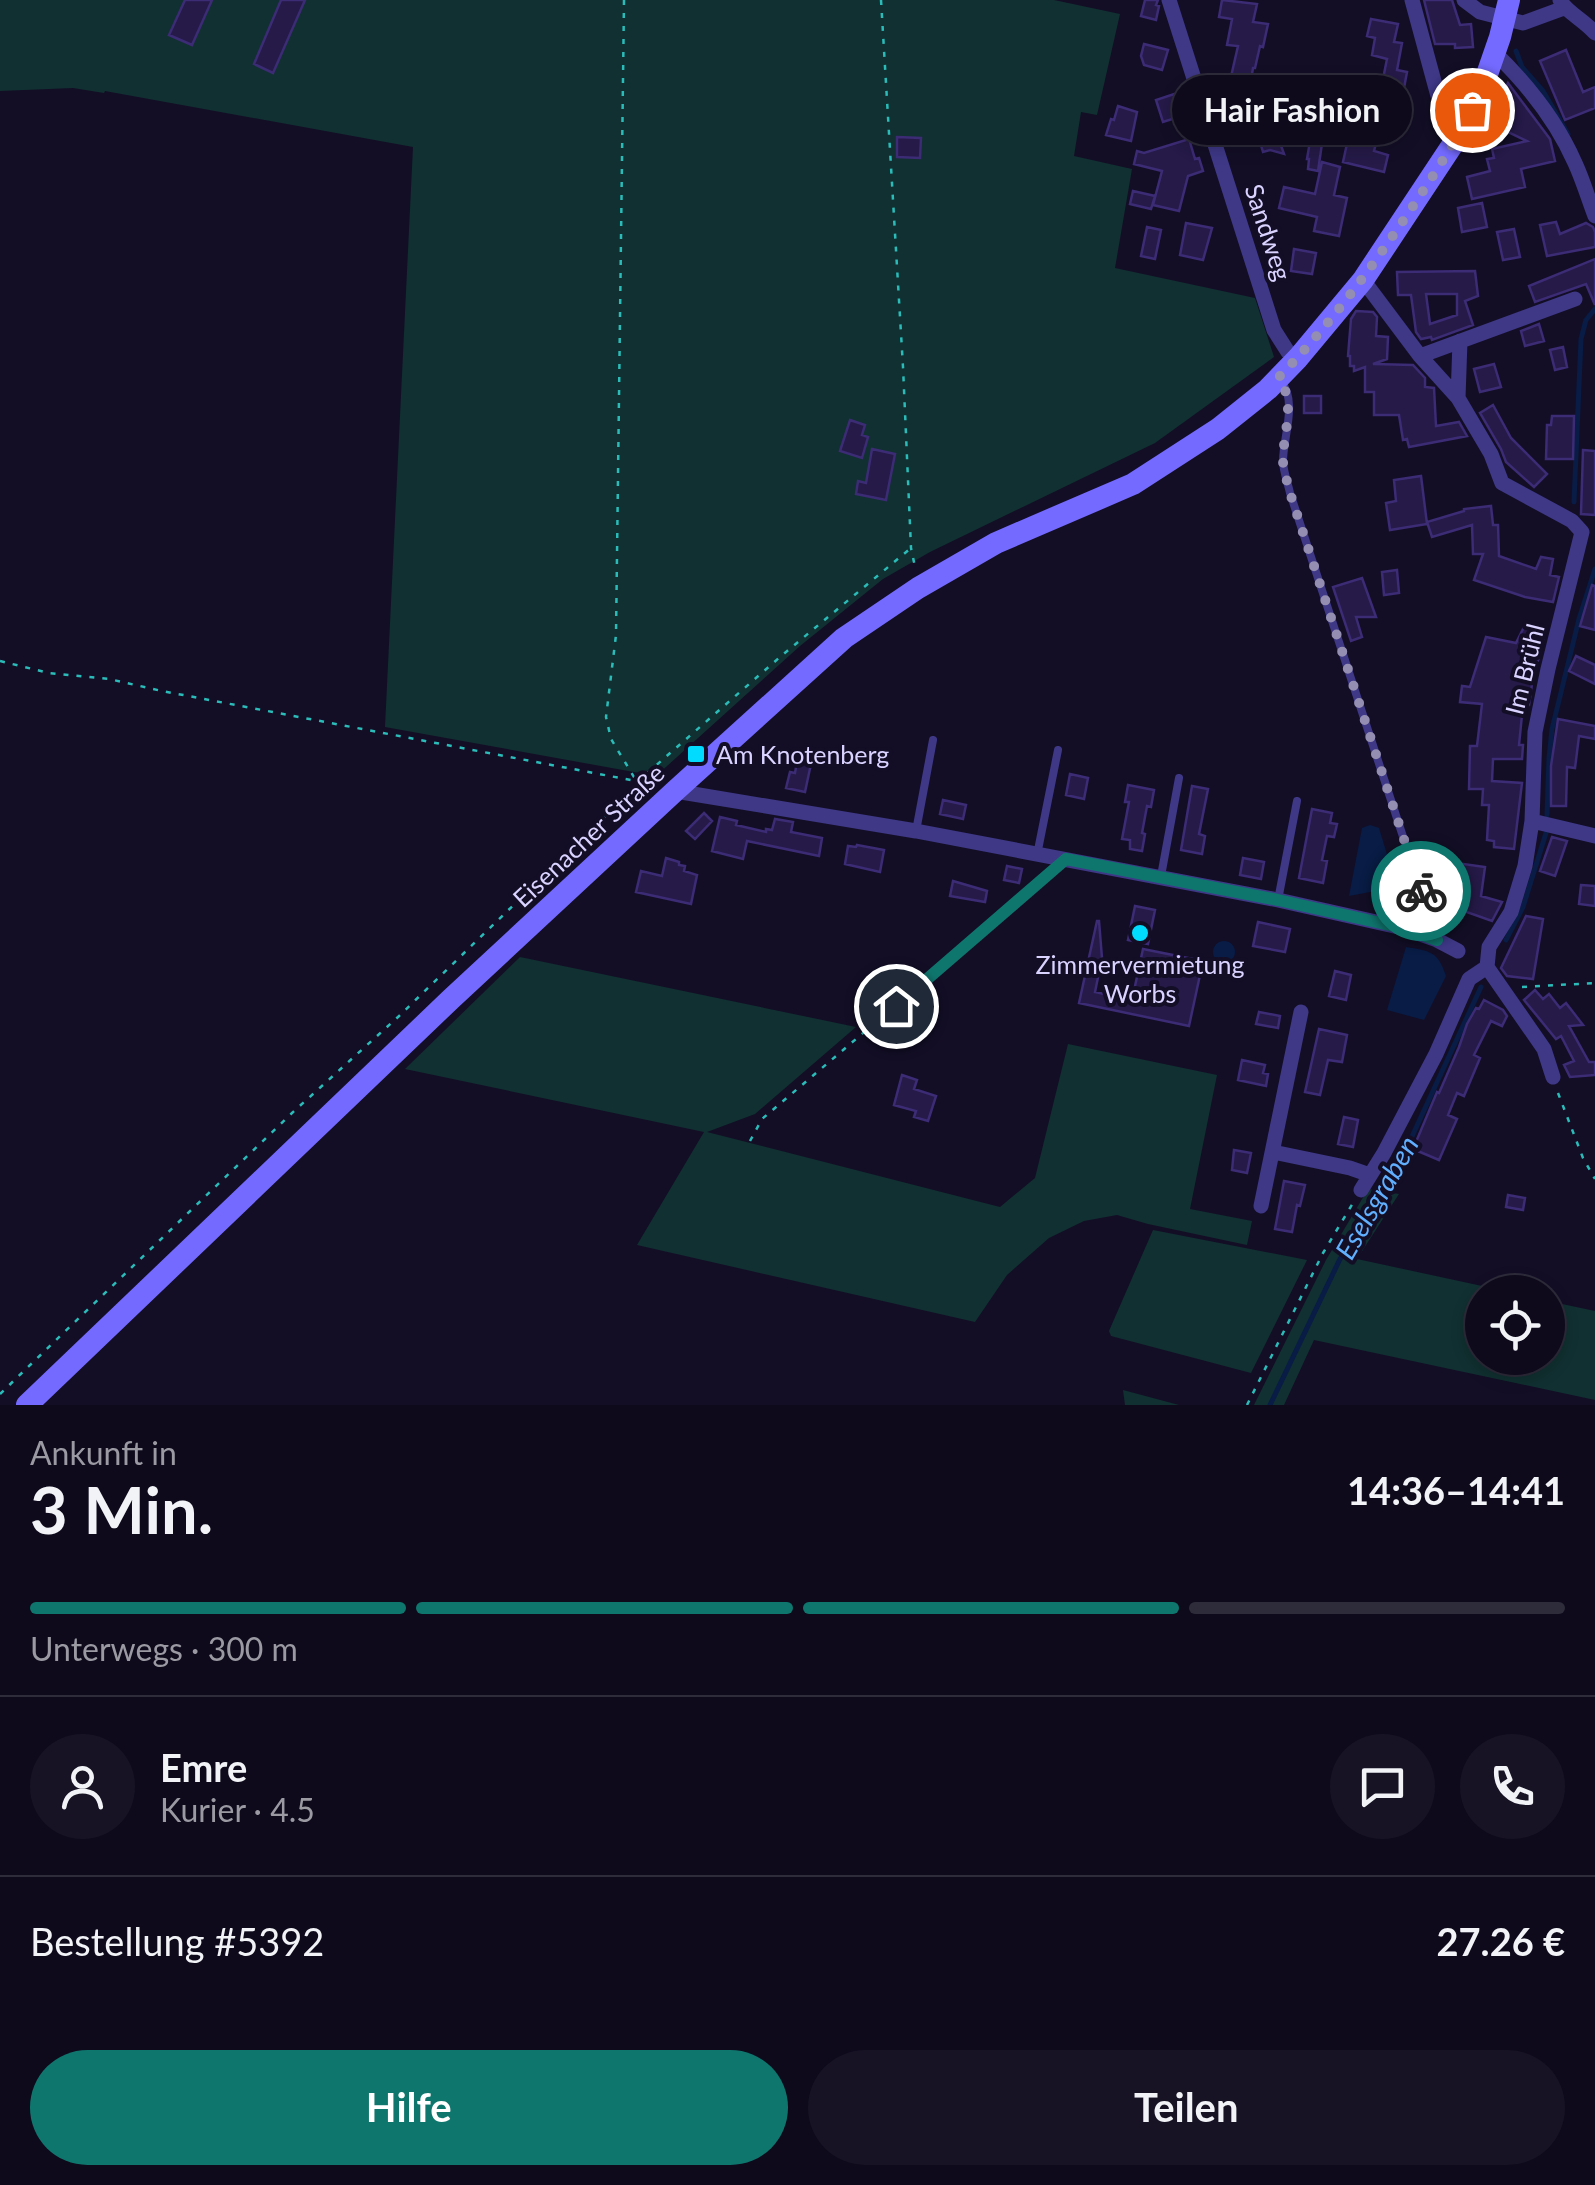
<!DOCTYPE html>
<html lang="de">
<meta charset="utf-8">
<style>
body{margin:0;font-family:Lato,sans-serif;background:#171325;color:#f1f3f6;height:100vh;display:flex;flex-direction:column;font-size:38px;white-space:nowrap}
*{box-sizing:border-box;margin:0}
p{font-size:32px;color:#9b9aa3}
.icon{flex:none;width:55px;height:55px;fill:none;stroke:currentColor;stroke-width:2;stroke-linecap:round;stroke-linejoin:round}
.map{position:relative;height:1405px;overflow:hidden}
.side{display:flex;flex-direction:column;background:#0e0a1c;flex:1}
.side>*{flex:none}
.buttons{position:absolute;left:1465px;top:1275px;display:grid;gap:20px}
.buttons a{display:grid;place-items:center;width:100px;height:100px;border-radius:50%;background:#0e0a1c;box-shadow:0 5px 15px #0003,0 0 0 2px #2e2b3b;font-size:50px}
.pin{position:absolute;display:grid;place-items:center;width:85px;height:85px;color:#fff;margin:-42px;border:5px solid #fff;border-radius:50%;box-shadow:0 2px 10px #0007}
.courier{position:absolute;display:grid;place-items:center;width:100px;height:100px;margin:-50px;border:8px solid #0f766e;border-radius:50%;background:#fff;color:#222;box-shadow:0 2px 12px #0007}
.bubble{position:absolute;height:70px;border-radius:35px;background:#0e0a1c;box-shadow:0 5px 15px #0003,0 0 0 2px #2e2b3b;font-size:32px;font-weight:700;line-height:70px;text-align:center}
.summary em{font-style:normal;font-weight:700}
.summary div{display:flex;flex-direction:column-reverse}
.summary{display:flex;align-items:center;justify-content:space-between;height:170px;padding:0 30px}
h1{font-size:65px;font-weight:700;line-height:75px}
.bar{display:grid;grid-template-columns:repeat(4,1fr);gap:15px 10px;align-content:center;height:120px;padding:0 30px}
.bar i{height:12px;border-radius:8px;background:#2e2b3b}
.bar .selected{background:#0f766e}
.bar p{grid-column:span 4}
.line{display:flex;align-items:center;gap:25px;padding:0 30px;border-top:2px solid #2e2b3b}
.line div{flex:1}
.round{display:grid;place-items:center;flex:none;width:105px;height:105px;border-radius:52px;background:#171325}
.cta{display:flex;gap:20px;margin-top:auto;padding:20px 30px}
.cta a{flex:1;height:115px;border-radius:60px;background:#0f766e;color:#fff;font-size:40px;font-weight:700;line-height:115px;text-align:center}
.cta a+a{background:#171325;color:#f1f3f6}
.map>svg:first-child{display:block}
.green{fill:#113031}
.water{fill:#081c45}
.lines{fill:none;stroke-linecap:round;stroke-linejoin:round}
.stream{stroke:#081c45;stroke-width:5}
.building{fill:#251a48;stroke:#3c2b75;stroke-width:2.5;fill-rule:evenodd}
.path{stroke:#2bbcb9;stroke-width:2.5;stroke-dasharray:5 8;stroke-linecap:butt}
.service{stroke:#3e3887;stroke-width:8}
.minor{stroke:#3e3887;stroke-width:15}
.secondary{stroke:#746aff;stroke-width:22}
.done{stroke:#948eb3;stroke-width:10;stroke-dasharray:0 18}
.route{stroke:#0f766e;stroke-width:12}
.poi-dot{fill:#00dbfe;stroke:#130e26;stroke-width:4}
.labels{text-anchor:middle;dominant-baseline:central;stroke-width:8;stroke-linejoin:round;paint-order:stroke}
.street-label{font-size:25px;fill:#dad3ff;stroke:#130e26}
.poi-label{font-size:25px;fill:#dad3ff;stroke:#130e26;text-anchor:start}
.water-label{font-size:28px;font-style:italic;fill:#61b0ff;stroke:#130e26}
</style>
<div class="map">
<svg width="1595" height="1405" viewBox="0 0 1595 1405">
<rect width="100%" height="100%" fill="#130e26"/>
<path class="green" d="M 0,0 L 1054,0 L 1120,14 L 1097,115 L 1081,112 L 1074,156 L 1132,169 L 1115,268 L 1255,298 L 1274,357 L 1155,443 L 930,552 L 883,579 L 800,646 L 656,776 L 385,727 L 413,147 L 105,91 L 104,93 L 73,88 L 0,91 Z
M 520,957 L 856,1027 L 755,1114 L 707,1132 L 1000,1207 L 1035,1178 L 1068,1044 L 1217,1075 L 1190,1209 L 1252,1221 L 1247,1245 L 1148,1224 L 1117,1215 L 1084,1221 L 1049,1238 L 1007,1275 L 975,1322 L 637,1245 L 704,1132 L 405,1069 Z
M 1368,1189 L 1399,1194 L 1357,1259 L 1510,1292 L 1482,1292 L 1482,1358 L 1548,1358 L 1548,1301 L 1595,1311 L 1595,1400 L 1314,1340 L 1284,1405 L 1254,1405 L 1326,1260 Z
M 1153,1230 L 1307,1260 L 1251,1373 L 1111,1336 L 1109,1331 Z
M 1123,1390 L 1179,1405 L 1125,1405 Z"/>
<path class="water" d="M 1370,825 L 1379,828 L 1397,887 L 1349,896 L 1362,828 Z
M1213 952a11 11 0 1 1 22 0a11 11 0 1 1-22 0Z
M 1406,947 C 1430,951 1438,951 1446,976 L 1424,1020 L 1387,1010 Z"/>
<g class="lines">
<path class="stream" d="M 1516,51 L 1522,67 L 1543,91 L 1568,134
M 1574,502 L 1581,339 L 1586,320 L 1595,309
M 1547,815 L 1549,758 L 1552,729 L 1579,619 L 1595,569
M 1506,940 L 1523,907 L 1546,833
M 1270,1405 L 1340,1259 L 1370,1218 L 1391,1182 L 1481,987"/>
</g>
<path class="building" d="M 185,0 L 212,0 L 192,45 L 169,35 Z
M 281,0 L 305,0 L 273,73 L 254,64 Z
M 1145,0 L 1158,0 L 1156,5 L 1159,6 L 1156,20 L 1141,16 Z
M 1222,0 L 1257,4 L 1253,22 L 1268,24 L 1263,47 L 1260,46 L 1255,68 L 1253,68 L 1245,115 L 1221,122 L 1212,93 L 1223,90 L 1222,79 L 1230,81 L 1238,46 L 1227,45 L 1232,19 L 1219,17 Z
M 1424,0 L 1452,0 L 1460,25 L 1471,24 L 1473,47 L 1455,48 L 1455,44 L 1435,44 Z
M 1371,19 L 1398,24 L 1394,42 L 1402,43 L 1397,70 L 1407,72 L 1401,104 L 1379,99 L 1387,59 L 1372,55 L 1375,38 L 1367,36 Z
M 1144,44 L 1168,50 L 1162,70 L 1144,65 L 1141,56 Z
M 1566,50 L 1583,92 L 1595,87 L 1595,108 L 1565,120 L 1540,61 Z
M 1346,82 L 1358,85 L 1368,88 L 1354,103 L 1341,100 Z
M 1508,83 L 1550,139 L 1555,161 L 1521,169 L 1525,187 L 1472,199 L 1467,177 L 1490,171 L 1487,159 L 1494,158 L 1492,149 L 1527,141 L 1489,123 Z
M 1174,94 L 1182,116 L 1163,122 L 1156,100 Z
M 1118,106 L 1137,112 L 1131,141 L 1106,135 L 1111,119 L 1114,120 Z
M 1274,122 L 1279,140 L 1284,154 L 1270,150 L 1263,152 L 1256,128 Z
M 1312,129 L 1324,130 L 1318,171 L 1308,169 L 1309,159 L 1307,159 Z
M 1365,133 L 1378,136 L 1374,151 L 1388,155 L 1384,172 L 1343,162 L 1348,139 L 1363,142 Z
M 897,137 L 921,138 L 920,158 L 897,157 Z
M 1189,139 L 1195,159 L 1199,158 L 1203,171 L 1188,176 L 1179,211 L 1153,205 L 1162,171 L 1134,164 L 1137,151 L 1144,153 Z
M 1322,162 L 1340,167 L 1334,195 L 1347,198 L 1339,236 L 1314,231 L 1317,217 L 1279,208 L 1284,187 L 1315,194 Z
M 1133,191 L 1155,196 L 1151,209 L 1130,204 Z
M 1482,203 L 1487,227 L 1462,232 L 1458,208 Z
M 1556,222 L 1560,234 L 1586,223 L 1593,227 L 1595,232 L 1595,247 L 1547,256 L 1540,225 Z
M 1186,223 L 1212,228 L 1203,260 L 1180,255 Z
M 1147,227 L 1161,230 L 1155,259 L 1141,256 Z
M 1514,229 L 1520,257 L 1503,260 L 1497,232 Z
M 1294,249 L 1316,253 L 1312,274 L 1291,271 Z
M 1595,259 L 1595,305 L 1586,284 L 1535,302 L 1529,286 Z
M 1475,271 L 1478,296 L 1465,301 L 1473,325 L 1432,340 L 1431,337 L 1421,339 L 1416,332 L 1411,295 L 1398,295 L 1397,272 ZM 1426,294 L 1457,294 L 1457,315 L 1430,324 Z
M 1356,311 L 1373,312 L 1377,317 L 1376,336 L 1388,337 L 1387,359 L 1373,364 L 1413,365 L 1425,378 L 1425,387 L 1434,388 L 1436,426 L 1459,422 L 1467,436 L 1409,447 L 1407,439 L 1403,440 L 1399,415 L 1374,415 L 1374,392 L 1365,392 L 1365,367 L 1354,371 L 1354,366 L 1350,366 L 1350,356 L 1348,356 L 1351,319 Z
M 1539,324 L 1544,341 L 1525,346 L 1521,331 Z
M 1563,347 L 1567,367 L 1555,370 L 1550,350 Z
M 1494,364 L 1501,387 L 1480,392 L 1474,369 Z
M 1304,396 L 1321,396 L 1321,413 L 1304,413 Z
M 1493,405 L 1511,438 L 1547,474 L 1534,487 L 1506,462 L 1501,449 L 1480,413 Z
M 1552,416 L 1574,416 L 1573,459 L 1546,459 L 1547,425 L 1551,425 Z
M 850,420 L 865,425 L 862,435 L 868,437 L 862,458 L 840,451 Z
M 872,449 L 895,454 L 886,500 L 856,494 L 858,481 L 866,483 Z
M 1583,450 L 1595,451 L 1595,515 L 1581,514 Z
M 1421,476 L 1427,524 L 1390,530 L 1386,503 L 1396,501 L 1394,480 Z
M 1491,506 L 1493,525 L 1498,525 L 1499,556 L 1536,569 L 1541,557 L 1553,559 L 1550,575 L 1559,577 L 1553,602 L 1525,597 L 1474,580 L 1483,554 L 1473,554 L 1472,525 L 1432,537 L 1427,522 L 1464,511 L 1464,509 Z
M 1397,570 L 1399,593 L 1384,595 L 1382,572 Z
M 1362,578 L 1376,617 L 1356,617 L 1362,637 L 1351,641 L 1333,587 Z
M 1592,585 L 1595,586 L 1595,630 L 1580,626 Z
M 1524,627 L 1544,637 L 1532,684 L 1529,705 L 1523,705 L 1519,745 L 1523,745 L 1522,759 L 1493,759 L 1492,781 L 1522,783 L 1514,849 L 1494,847 L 1494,841 L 1487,840 L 1489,805 L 1482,805 L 1483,789 L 1469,789 L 1470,746 L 1477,746 L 1482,704 L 1460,702 L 1462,686 L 1470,687 L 1486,637 L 1516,643 Z
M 1576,656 L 1595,665 L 1595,684 L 1569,671 Z
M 1558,719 L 1595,726 L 1595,739 L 1579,736 L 1575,768 L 1567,767 L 1566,806 L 1551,806 L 1551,766 Z
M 798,756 L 812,759 L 805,792 L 786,788 L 790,772 L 795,773 Z
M 1070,774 L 1088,778 L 1084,799 L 1066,795 Z
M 1128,785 L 1154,790 L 1151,807 L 1147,806 L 1142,833 L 1145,834 L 1142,851 L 1130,849 L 1130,840 L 1122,839 L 1129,802 L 1125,802 Z
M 1192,786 L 1208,789 L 1199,834 L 1205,836 L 1202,854 L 1181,850 Z
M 943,800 L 966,805 L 963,819 L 940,814 Z
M 1312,809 L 1332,813 L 1330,823 L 1337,824 L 1334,837 L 1327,836 L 1322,860 L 1327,861 L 1323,883 L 1299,878 Z
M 704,813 L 712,821 L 695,839 L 686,831 Z
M 720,817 L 737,821 L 736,825 L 766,832 L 766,829 L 772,830 L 775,819 L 793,822 L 791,832 L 822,838 L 819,856 L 747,841 L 743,859 L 712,851 Z
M 1552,837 L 1567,841 L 1555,876 L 1540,871 Z
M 857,845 L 884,850 L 880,872 L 845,864 L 848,846 L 856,847 Z
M 666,858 L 679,862 L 679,865 L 685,866 L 684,871 L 697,875 L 691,904 L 636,892 L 641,871 L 662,876 Z
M 1243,858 L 1264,862 L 1261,879 L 1240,875 Z
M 1449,862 L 1485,867 L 1481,896 L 1502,902 L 1492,921 L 1458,909 L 1463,893 L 1445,891 Z
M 1007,866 L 1022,869 L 1019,883 L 1004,880 Z
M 953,881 L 987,891 L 985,902 L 950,896 Z
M 1581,885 L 1595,886 L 1595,906 L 1579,904 Z
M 1135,906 L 1155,910 L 1148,944 L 1128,940 Z
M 1526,916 L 1543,919 L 1533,979 L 1507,976 L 1501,968 Z
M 1097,921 L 1099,921 L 1102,958 L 1095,992 L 1132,1000 L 1143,949 L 1203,961 L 1189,1026 L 1079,1003 Z
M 1258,922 L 1290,929 L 1285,952 L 1253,946 Z
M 1335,971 L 1351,975 L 1346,1000 L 1329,996 Z
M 1535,990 L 1543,999 L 1549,994 L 1560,1008 L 1566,1003 L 1583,1025 L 1569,1026 L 1589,1062 L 1595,1062 L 1595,1075 L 1570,1077 L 1564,1065 L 1574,1061 L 1561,1036 L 1556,1039 L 1524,1000 Z
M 1484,1000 L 1503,1010 L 1507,1016 L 1502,1026 L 1491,1021 L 1474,1055 L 1480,1058 L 1464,1096 L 1457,1093 L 1448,1115 L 1457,1119 L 1439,1160 L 1413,1149 L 1437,1092 L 1439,1093 L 1459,1047 L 1467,1024 L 1476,1008 L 1479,1009 Z
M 924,1002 L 934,1015 L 925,1023 L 914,1010 Z
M 1259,1012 L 1280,1016 L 1278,1028 L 1256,1024 Z
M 1319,1029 L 1347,1035 L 1342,1062 L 1328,1060 L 1320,1095 L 1305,1092 Z
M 1242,1060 L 1265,1065 L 1263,1073 L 1268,1074 L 1266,1086 L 1238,1080 Z
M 902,1075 L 917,1080 L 914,1089 L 936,1096 L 928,1121 L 914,1117 L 916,1111 L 894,1105 Z
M 1344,1117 L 1358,1120 L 1353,1147 L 1338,1144 Z
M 1234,1150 L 1251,1153 L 1247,1173 L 1232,1170 Z
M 1284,1181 L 1305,1185 L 1300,1206 L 1297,1205 L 1292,1232 L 1275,1229 Z
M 1508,1195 L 1525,1198 L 1523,1210 L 1506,1207 Z"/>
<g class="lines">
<path class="path" d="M 624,0 L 616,635 L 606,717 L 611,739 L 637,782 L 654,786
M 881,0 L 903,367 L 911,548 L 915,567
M 1438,129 L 1440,112
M 0,661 L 49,673 L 109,679 L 162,691 L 636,781
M 1522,987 L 1595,983
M 1558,1093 L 1583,1158 L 1595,1179
M 750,1141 L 762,1119 L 876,1022
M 0,1394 L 292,1113 L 398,1017 L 625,797 L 637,782 L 780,657 L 911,548
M 1247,1405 L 1323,1253 L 1353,1203"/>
<path class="service" d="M 1281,381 C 1298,402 1283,437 1283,461 C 1283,471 1288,483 1290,493 L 1437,940
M 916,831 L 933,740
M 1037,855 L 1058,750
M 1161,876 L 1179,778
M 1278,900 L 1297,801
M 884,1015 L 1062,862"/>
<path class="minor" d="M 1169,0 L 1274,330 L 1288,352 L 1298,358
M 1412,0 L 1438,96
M 1464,0 L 1480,12 L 1523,23 L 1564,8
M 1560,0 C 1566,12 1584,20 1595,33
M 1495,53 C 1527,84 1557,122 1575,163 C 1583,180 1588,198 1595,216
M 1363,280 L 1420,356 L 1458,398 L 1491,454 L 1502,483 L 1572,521 L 1582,532
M 1420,356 L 1575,299
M 1458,398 L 1460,341
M 675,791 L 916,831 L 1278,900 L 1403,928 L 1437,940 L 1458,951
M 1532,821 L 1595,836
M 1553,1077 L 1544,1049 L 1487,967 L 1489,947 L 1511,912 L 1525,866 L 1532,821 L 1535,732 L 1548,669 L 1582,532
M 1273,1152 L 1350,1168 L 1370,1175
M 1361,1190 L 1384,1153 L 1436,1054 L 1469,979 L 1487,967
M 1261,1206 L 1301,1012"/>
<path class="secondary" d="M 27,1405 L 451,999 L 675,791 L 844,638 L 918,588 L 996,543 L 1133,484 L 1218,429 L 1268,389 L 1298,358 L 1363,280 L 1457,138 L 1483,86 L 1500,37 L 1509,0"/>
</g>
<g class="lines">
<path class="done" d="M 1421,891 L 1290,493 C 1288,483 1283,471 1283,460 C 1283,432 1297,401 1278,378 C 1327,328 1368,273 1407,215 C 1430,181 1452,147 1472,110"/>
<path class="route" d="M 896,1006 L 1066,859 L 1278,900 L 1403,928 L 1437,940 L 1421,891"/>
</g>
<g class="poi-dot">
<rect x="686" y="744" width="20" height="20" rx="5"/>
<circle cx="1140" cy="933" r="10"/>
</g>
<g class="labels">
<g class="street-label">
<text transform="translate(1269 232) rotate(72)">Sandweg</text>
<text transform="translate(1524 669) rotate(-76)">Im Brühl</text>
<text transform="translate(588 835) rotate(-43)">Eisenacher Straße</text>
</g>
<g class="poi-label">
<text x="716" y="754">Am Knotenberg</text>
<text x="1140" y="964" text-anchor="middle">Zimmervermietung<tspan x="1140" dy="29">Worbs</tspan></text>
</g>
<g class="water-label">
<text transform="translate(1376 1197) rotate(-60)">Eselsgraben</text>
</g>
</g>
</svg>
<div class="buttons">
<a><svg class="icon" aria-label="locate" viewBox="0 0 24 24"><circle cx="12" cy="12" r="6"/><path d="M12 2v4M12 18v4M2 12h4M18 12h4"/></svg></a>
</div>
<div class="pin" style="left:1472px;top:110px;background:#ea580c"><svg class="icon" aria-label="bag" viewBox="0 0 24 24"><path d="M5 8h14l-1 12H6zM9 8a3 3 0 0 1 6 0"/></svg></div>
<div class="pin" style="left:896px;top:1006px;background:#1f2937"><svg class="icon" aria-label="home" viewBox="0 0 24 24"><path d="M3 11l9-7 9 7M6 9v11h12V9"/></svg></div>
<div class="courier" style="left:1421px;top:891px"><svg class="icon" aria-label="bike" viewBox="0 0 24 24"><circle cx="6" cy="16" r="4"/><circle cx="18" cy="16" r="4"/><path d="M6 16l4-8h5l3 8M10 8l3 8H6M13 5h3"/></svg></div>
<div class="bubble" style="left:1172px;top:75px;width:240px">Hair Fashion</div>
</div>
<section class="side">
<div class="summary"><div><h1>3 Min.</h1><p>Ankunft in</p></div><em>14:36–14:41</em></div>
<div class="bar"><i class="selected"></i><i class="selected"></i><i class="selected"></i><i></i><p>Unterwegs · 300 m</p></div>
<div class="line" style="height:180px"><a class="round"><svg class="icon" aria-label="person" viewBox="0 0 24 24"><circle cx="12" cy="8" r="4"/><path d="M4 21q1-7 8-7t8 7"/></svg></a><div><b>Emre</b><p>Kurier · 4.5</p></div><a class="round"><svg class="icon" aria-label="chat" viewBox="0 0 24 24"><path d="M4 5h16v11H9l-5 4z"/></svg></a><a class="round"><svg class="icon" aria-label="phone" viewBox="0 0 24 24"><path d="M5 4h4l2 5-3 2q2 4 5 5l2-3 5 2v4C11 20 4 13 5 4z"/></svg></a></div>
<div class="line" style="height:130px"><div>Bestellung #5392</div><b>27.26 €</b></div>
<div class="cta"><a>Hilfe</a><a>Teilen</a></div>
</section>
